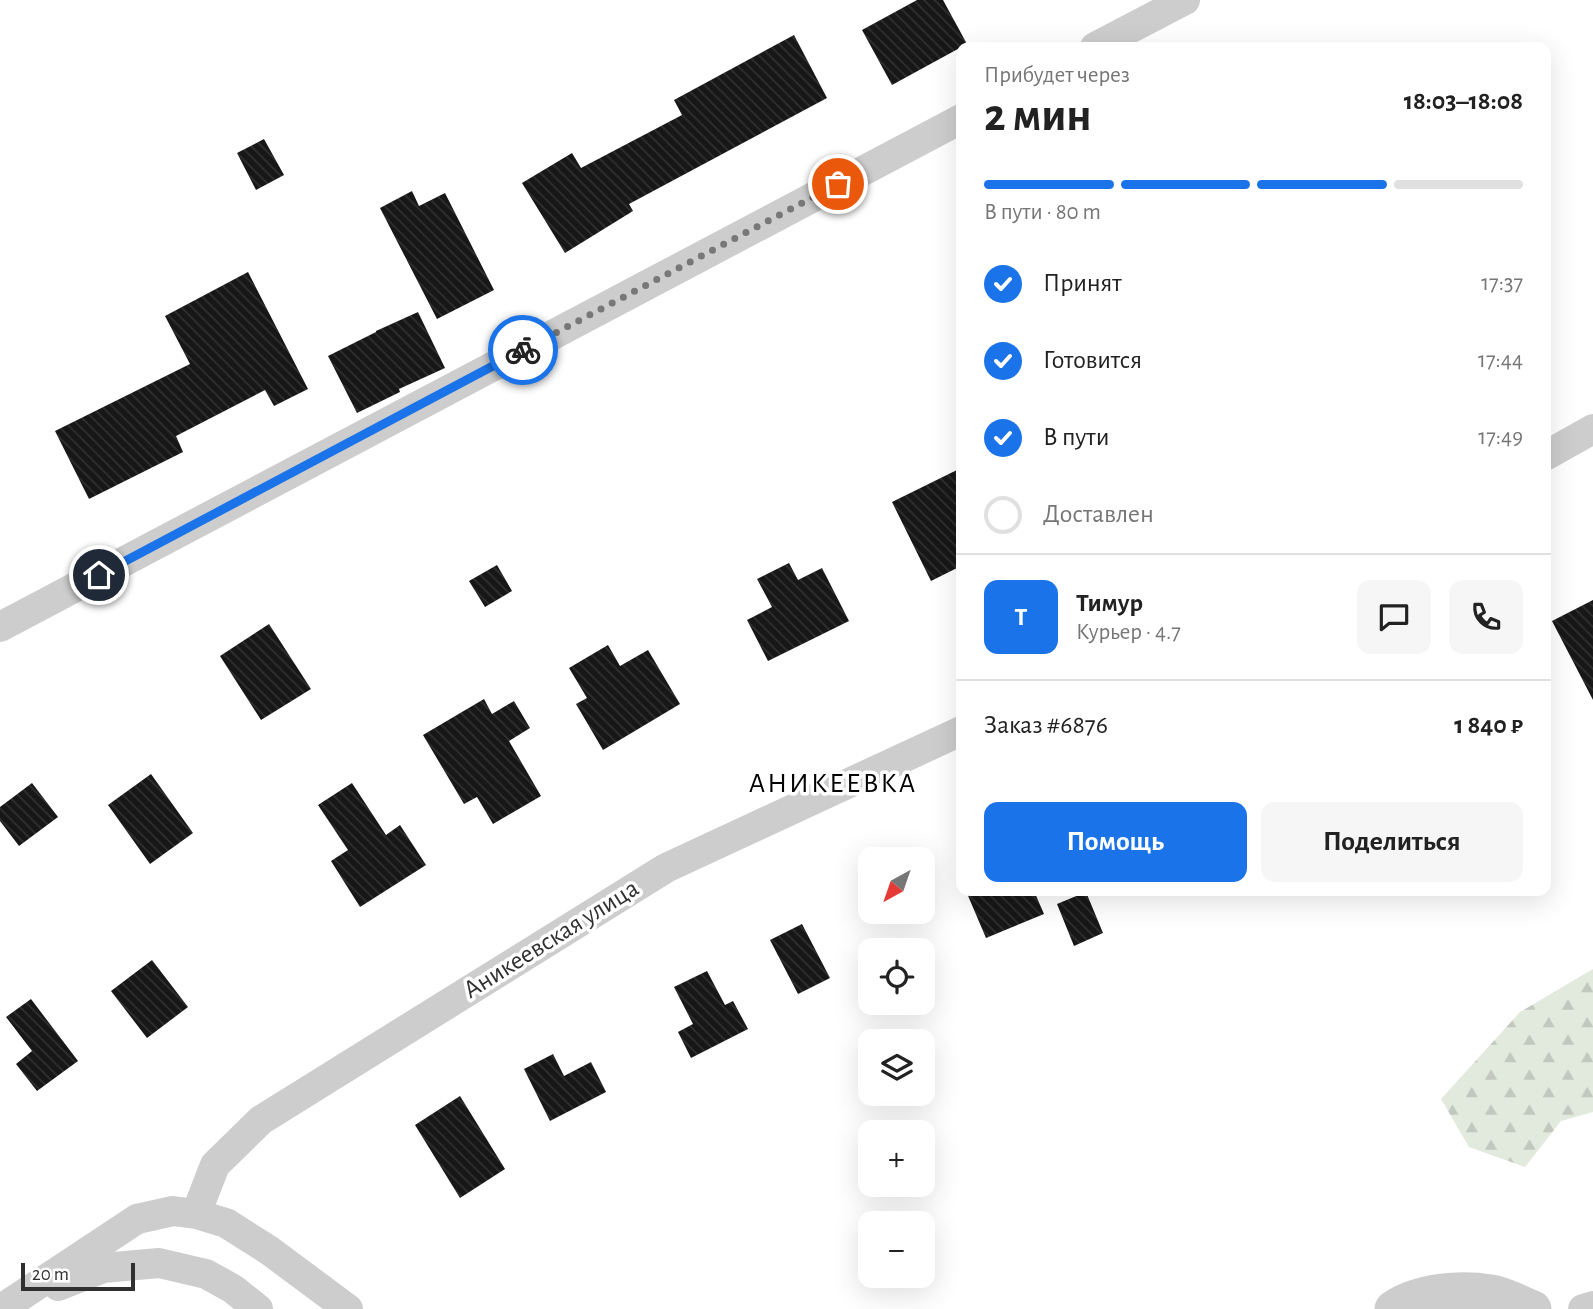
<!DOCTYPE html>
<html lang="ru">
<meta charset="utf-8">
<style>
body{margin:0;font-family:"Alegreya Sans",sans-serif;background:#f6f6f6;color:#222;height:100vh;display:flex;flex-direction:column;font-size:26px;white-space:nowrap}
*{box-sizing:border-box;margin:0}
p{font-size:23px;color:#767676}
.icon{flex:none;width:38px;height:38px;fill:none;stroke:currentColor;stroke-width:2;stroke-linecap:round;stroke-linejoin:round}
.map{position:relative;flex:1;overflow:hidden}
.sheet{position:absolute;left:956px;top:42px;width:595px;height:854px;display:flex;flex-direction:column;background:#fff;border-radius:14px;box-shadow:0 7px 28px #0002}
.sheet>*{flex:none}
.needle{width:46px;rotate:220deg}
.controls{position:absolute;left:858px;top:847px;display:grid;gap:14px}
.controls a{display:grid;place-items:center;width:77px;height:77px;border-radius:14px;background:#fff;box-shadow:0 7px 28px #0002;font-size:35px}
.scale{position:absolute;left:21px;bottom:18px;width:114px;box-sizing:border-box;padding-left:7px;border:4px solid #303030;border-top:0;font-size:19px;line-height:24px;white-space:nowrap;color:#303030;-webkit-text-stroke:5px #fff;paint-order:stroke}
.pin{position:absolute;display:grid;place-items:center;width:60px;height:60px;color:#fff;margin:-30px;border:4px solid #fff;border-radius:50%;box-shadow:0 2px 7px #0007}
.courier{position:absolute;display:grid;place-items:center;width:70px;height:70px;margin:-35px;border:5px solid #1a73e8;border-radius:50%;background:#fff;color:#222;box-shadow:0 2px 9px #0007}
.head em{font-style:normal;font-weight:700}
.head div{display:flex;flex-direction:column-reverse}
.head{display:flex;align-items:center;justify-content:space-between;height:119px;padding:0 28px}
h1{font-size:46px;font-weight:700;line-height:52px}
.bar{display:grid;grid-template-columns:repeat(4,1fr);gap:10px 7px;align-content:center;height:84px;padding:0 28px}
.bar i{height:9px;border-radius:5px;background:#e0e0e0}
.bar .selected{background:#1a73e8}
.bar p{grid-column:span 4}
.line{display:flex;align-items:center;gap:18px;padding:0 28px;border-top:2px solid #e0e0e0}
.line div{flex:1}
.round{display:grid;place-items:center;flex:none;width:74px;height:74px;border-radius:14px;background:#f6f6f6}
ol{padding:0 28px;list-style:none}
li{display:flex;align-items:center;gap:21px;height:77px}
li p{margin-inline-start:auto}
li .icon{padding:7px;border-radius:50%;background:#1a73e8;color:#fff;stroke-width:4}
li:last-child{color:#767676}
li i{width:38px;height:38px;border:4px solid #e0e0e0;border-radius:50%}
.cta{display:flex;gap:14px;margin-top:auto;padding:14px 28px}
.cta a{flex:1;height:80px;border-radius:14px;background:#1a73e8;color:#fff;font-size:28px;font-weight:700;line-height:80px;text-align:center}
.cta a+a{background:#f6f6f6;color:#222}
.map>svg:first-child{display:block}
.forest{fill:url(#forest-firs)}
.building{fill:url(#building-back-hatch)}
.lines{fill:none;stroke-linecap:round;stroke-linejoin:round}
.minor{stroke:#cdcdcd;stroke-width:30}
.tertiary{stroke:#cdcdcd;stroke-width:37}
.done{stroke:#787878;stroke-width:7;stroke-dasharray:0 12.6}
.route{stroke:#1a73e8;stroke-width:9}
.labels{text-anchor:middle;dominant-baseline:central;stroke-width:7;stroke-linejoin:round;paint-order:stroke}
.street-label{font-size:26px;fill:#303030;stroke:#fff}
.neighbourhood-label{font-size:28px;letter-spacing:2px;fill:#000;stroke:#fff}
</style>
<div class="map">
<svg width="1593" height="1309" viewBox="0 0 1593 1309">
<defs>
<pattern id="forest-firs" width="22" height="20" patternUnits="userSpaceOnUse" patternTransform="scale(1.75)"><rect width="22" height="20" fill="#e2e9dd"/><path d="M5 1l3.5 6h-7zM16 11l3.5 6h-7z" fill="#c2c8be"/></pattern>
<pattern id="building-back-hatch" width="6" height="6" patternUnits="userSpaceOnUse" patternTransform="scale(1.75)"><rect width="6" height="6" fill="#171717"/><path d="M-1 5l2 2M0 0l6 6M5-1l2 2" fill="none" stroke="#303030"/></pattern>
</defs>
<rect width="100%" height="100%" fill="#fff"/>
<path class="forest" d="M 1593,969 L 1593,1112 L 1561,1121 L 1525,1167 L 1469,1147 L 1441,1099 L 1520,1012 Z"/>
<path class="building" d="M 917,0 L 943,0 L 967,44 L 892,85 L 862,30 Z
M 794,35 L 827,98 L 629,204 L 633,211 L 565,253 L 522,183 L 572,153 L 581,168 L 682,115 L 674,100 Z
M 264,139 L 284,175 L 256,190 L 237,153 Z
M 412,191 L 419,206 L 445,193 L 494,290 L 437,319 L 380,208 Z
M 248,272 L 308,389 L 274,406 L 265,390 L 176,436 L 183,452 L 89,499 L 55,431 L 190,364 L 165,316 Z
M 418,312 L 445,368 L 399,389 L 400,392 L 357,413 L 328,356 L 376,332 L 376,331 Z
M 961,468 L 961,566 L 931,581 L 892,502 Z
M 789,563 L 798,580 L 822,568 L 849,621 L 768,661 L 747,620 L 772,607 L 757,579 Z
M 497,565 L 512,591 L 485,607 L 469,581 Z
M 1593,600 L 1593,700 L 1552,621 Z
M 269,624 L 311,689 L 261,720 L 220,656 Z
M 608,645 L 620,666 L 648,650 L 680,704 L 603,750 L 576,704 L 587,698 L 569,668 Z
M 484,699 L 492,714 L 514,701 L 530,728 L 509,741 L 541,796 L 493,824 L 477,797 L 464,804 L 423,735 Z
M 151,774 L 193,833 L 150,864 L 108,805 Z
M 32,783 L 58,817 L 19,846 L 0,821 L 0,807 Z
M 352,783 L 386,835 L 400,825 L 426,865 L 360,907 L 331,861 L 348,850 L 318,805 Z
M 966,891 L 1034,891 L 1044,914 L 986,938 Z
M 1086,892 L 1103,933 L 1074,946 L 1057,904 Z
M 802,924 L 830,978 L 798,994 L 770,940 Z
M 152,960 L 188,1007 L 147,1038 L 111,991 Z
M 707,971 L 725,1005 L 733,1001 L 748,1029 L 691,1058 L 678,1032 L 693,1024 L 674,987 Z
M 31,999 L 78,1061 L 37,1091 L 16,1064 L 32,1051 L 6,1017 Z
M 553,1054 L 564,1076 L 591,1062 L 606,1092 L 550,1121 L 524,1069 Z
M 460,1096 L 505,1169 L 460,1198 L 415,1125 Z"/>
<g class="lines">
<path class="minor" d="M 1095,47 L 1185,0
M 1545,456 L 1593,429
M 0,627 L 961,119
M 196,1214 L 215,1165 L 261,1120 L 666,868 L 961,731
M 58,1286 L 103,1268 L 159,1263 L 206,1274 L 233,1289 L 258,1309
M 1,1309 L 137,1219 L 173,1211 L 196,1214 L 226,1223 L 270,1251 L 348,1309
M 1583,1309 L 1593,1306"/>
<path class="tertiary" d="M 1393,1309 C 1419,1291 1460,1288 1491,1293 C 1505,1295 1520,1304 1533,1309"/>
</g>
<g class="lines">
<path class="done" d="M 523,350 L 838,184"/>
<path class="route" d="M 99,575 L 523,350"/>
</g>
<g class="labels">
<g class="street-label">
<text transform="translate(551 939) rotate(-32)">Аникеевская улица</text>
</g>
<g class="neighbourhood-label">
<text x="833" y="784">АНИКЕЕВКА</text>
</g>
</g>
</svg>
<div class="controls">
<a><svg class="needle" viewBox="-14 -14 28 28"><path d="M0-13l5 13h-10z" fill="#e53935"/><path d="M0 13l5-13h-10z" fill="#767676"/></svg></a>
<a><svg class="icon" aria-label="locate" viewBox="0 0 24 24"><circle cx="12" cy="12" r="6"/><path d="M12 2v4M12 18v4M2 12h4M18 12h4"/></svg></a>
<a><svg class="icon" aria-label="layers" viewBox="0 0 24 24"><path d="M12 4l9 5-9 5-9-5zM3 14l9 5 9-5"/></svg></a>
<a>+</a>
<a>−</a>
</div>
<div class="scale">20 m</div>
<div class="pin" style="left:838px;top:184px;background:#ea580c"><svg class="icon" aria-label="bag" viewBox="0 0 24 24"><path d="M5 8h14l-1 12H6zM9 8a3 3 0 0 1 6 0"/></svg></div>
<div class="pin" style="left:99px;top:575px;background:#1f2937"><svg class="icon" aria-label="home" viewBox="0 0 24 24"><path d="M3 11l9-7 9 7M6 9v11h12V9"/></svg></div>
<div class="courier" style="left:523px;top:350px"><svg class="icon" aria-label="bike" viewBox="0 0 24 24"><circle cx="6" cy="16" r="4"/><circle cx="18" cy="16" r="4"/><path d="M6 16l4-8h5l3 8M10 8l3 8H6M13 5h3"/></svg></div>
<section class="sheet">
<div class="head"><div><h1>2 мин</h1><p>Прибудет через</p></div><em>18:03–18:08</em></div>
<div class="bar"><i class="selected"></i><i class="selected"></i><i class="selected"></i><i></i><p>В пути · 80 m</p></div>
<ol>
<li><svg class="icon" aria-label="check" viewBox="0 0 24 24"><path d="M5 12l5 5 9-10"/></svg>Принят<p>17:37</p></li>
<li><svg class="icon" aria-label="check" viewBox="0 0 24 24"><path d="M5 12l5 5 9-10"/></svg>Готовится<p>17:44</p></li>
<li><svg class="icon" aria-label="check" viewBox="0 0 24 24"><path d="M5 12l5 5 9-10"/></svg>В пути<p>17:49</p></li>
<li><i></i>Доставлен</li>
</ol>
<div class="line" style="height:126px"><b class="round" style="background:#1a73e8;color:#fff">Т</b><div><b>Тимур</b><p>Курьер · 4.7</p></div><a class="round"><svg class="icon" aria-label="chat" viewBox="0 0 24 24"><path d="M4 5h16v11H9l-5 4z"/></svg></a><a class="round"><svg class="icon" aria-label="phone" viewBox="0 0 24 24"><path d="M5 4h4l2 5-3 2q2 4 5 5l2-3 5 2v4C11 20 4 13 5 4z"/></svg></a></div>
<div class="line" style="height:91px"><div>Заказ #6876</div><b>1 840 ₽</b></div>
<div class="cta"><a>Помощь</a><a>Поделиться</a></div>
</section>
</div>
